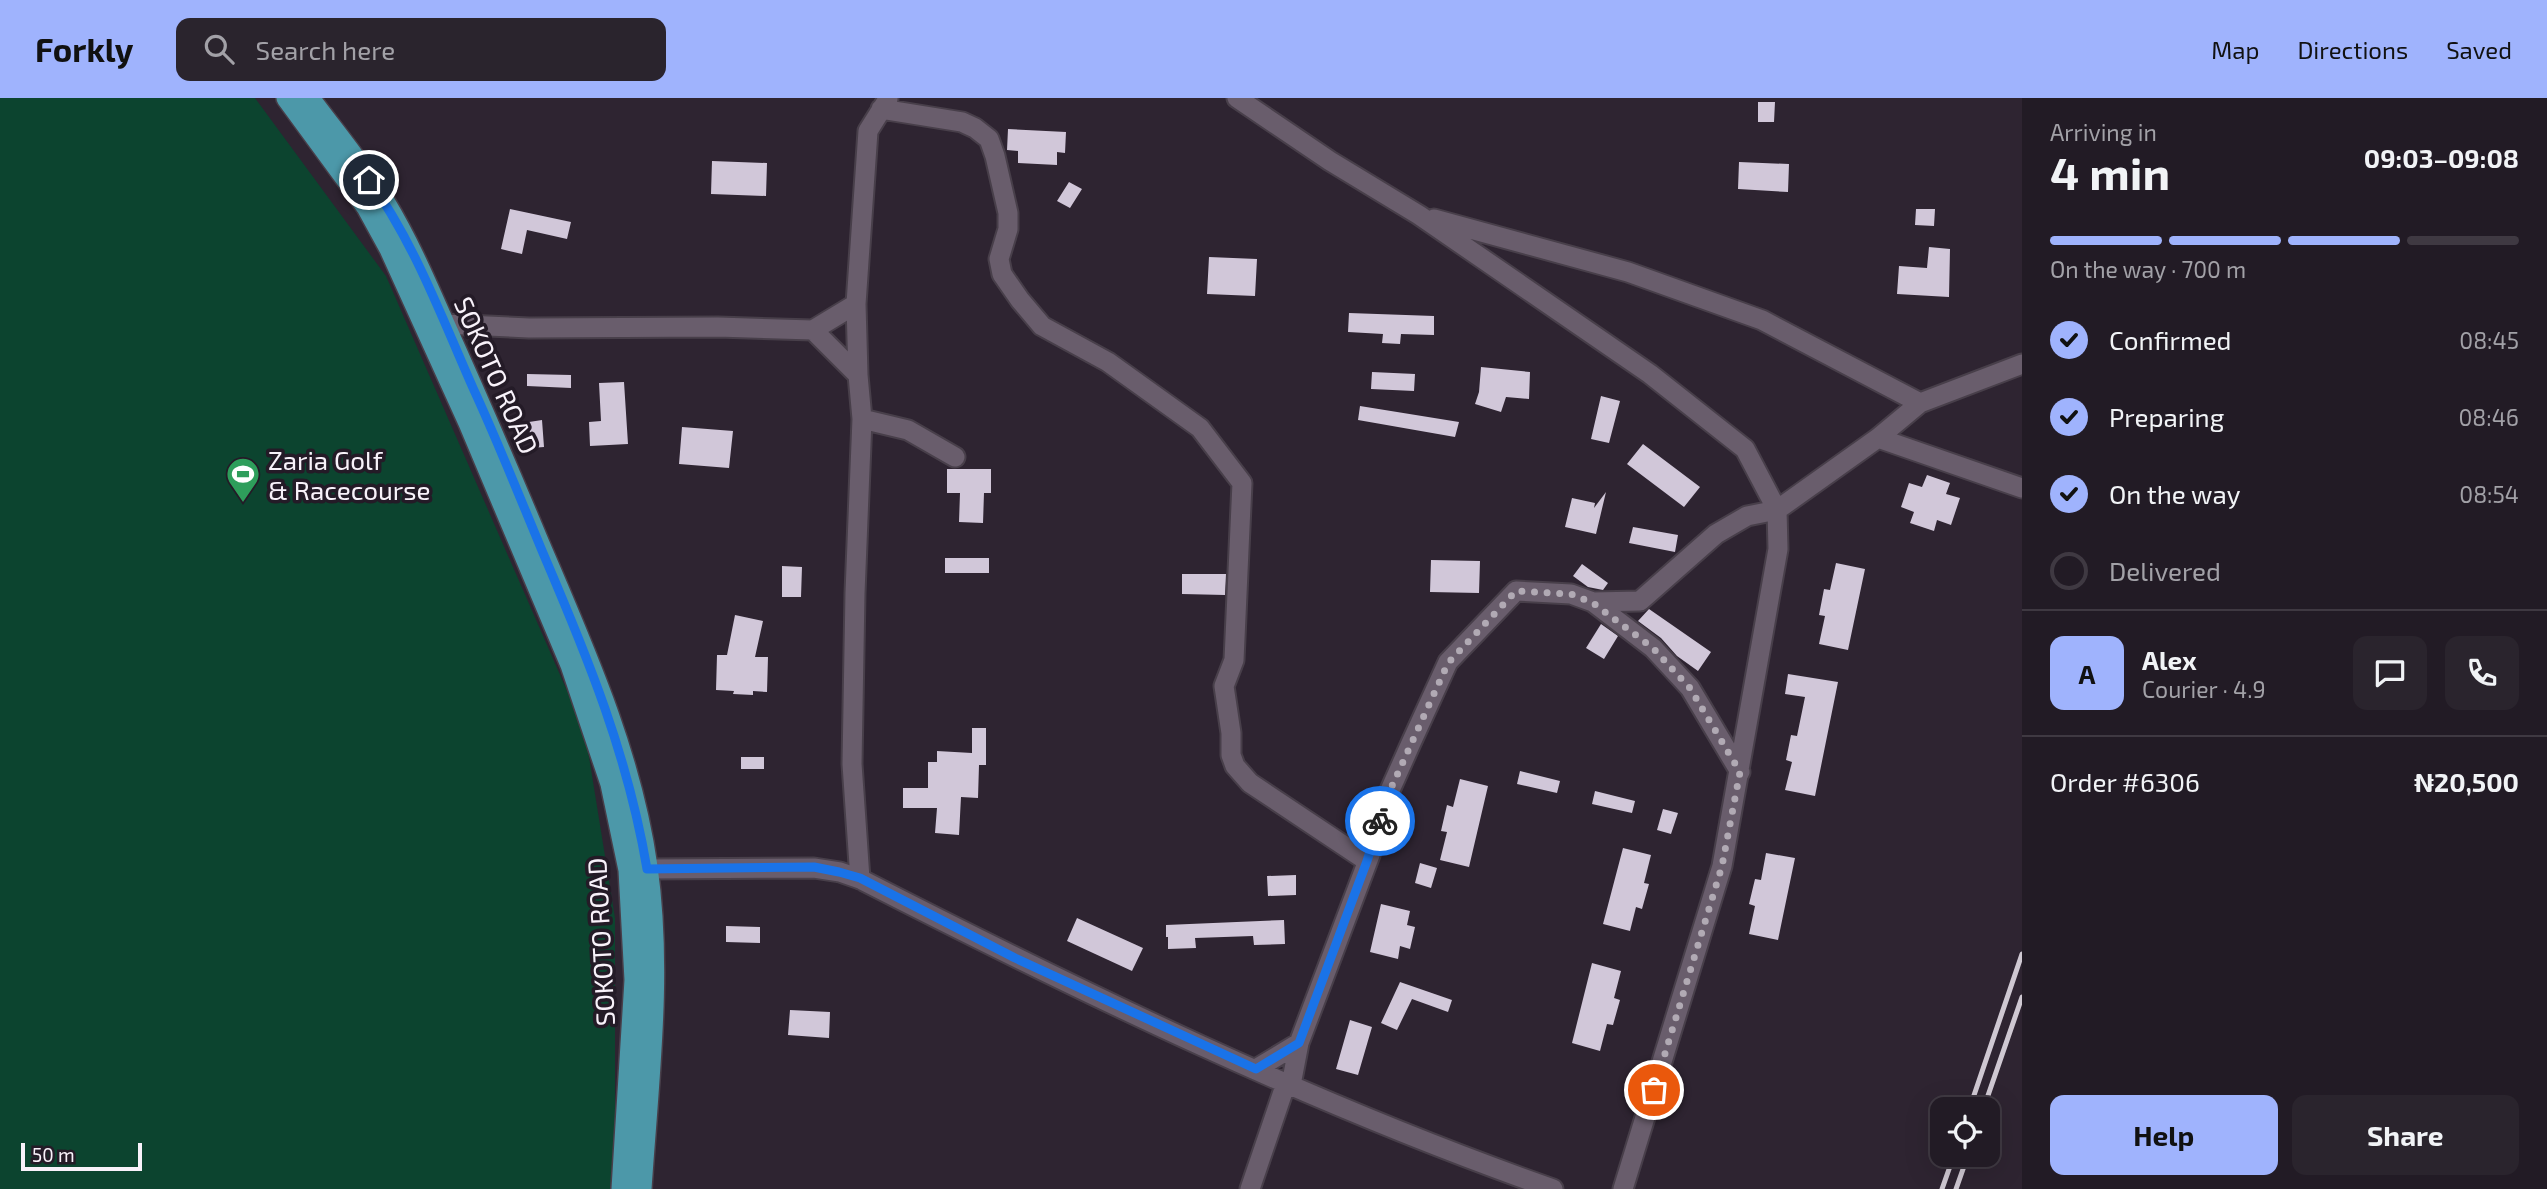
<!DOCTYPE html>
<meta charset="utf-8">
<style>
body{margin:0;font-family:"Exo 2",sans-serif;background:#2a242d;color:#f1f3f6;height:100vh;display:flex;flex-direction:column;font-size:26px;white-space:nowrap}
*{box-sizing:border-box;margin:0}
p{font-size:23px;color:#a2a1a7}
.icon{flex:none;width:38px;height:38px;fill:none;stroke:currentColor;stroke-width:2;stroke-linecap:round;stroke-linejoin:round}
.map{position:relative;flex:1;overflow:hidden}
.details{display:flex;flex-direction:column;background:#221b25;width:525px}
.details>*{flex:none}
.tools{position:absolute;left:1930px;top:999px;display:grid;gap:14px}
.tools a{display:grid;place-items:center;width:70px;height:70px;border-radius:14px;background:#221b25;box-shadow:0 7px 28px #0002,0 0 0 2px #3f3942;font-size:35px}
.scale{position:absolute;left:21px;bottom:18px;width:121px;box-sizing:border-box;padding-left:7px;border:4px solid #f8f2fa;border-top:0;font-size:19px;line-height:24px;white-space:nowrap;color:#f8f2fa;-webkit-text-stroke:5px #241b27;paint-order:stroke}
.pin{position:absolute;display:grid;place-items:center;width:60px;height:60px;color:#fff;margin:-30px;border:4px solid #fff;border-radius:50%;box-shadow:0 2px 7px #0007}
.courier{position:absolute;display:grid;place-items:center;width:70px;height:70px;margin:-35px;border:5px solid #1a73e8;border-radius:50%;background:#fff;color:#222;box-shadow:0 2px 9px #0007}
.summary em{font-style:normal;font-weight:700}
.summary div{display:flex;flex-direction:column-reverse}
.summary{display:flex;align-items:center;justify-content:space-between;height:119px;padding:0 28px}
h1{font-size:46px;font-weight:700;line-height:52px}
.bar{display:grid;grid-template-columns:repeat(4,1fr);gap:10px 7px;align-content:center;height:84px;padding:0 28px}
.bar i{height:9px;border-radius:5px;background:#3f3942}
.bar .active{background:#9fb3fd}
.bar p{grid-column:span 4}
.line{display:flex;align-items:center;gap:18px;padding:0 28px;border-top:2px solid #3f3942}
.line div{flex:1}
.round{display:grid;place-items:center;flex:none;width:74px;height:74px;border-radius:14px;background:#2a242d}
ol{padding:0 28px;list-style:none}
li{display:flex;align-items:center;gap:21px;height:77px}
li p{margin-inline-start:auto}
li .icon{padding:7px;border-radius:50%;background:#9fb3fd;color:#111;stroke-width:4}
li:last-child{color:#a2a1a7}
li i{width:38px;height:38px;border:4px solid #3f3942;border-radius:50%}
.cta{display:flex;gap:14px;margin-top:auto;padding:14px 28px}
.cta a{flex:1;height:80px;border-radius:14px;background:#9fb3fd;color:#111;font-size:28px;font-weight:700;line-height:80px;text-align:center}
.cta a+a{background:#2a242d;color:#f1f3f6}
header{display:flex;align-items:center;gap:42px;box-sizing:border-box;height:98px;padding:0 35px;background:#9fb3fd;color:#111}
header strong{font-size:33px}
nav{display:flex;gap:38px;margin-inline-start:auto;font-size:24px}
.search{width:490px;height:63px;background:#2a242d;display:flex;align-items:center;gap:18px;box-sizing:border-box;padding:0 24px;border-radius:14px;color:#a2a1a7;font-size:26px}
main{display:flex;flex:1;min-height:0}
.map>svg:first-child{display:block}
.green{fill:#0c442f}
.building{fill:#d1c7d9}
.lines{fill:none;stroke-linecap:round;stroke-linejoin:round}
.street-casing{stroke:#483f4a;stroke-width:23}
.primary-casing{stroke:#483f4a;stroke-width:24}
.street{stroke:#695d6c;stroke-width:19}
.primary{stroke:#4c98a9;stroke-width:21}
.rail{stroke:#cfc8d2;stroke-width:5}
.done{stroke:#b1aab4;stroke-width:7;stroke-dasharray:0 12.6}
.route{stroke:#1a73e8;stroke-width:9}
.labels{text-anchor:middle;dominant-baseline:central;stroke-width:7;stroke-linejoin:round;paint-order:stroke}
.street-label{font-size:26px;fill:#f8f2fa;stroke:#241b27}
.poi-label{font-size:26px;fill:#f8f2fa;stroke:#241b27;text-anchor:start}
</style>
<header>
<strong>Forkly</strong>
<div class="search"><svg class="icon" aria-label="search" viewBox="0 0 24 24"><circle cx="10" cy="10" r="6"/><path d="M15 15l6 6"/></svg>Search here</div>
<nav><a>Map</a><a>Directions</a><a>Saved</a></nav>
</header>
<main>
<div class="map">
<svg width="2022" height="1091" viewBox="0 0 2022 1091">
<rect width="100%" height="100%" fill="#2e2431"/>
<path class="green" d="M 0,0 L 255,0 L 386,178 L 585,634 L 615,820 L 615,1046 L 610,1091 L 0,1091 Z"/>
<path class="building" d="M 1758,4 L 1775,4 L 1774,24 L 1758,24 Z
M 1008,31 L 1066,34 L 1065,55 L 1057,54 L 1057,67 L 1018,65 L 1018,53 L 1007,52 Z
M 712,63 L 767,65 L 766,98 L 711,96 Z
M 1739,64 L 1789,66 L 1788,94 L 1738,91 Z
M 1069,84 L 1082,91 L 1070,110 L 1057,103 Z
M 510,111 L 571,124 L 567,141 L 527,132 L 522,156 L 501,151 Z
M 1916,111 L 1935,111 L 1934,128 L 1915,127 Z
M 1929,149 L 1950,151 L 1949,199 L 1897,196 L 1899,168 L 1927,170 Z
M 1209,159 L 1257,161 L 1255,198 L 1207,196 Z
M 1349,215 L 1434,218 L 1434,237 L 1401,236 L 1400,246 L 1382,245 L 1383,236 L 1348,234 Z
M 1481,269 L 1530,274 L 1529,301 L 1506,299 L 1501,314 L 1475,306 L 1479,294 Z
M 1372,274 L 1415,276 L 1414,293 L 1371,291 Z
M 527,276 L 571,277 L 571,290 L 527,288 Z
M 624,284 L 628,346 L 590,348 L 589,324 L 601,323 L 599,285 Z
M 1601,298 L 1620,303 L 1609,345 L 1591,341 Z
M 1360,308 L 1459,324 L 1455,339 L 1358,322 Z
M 542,322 L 544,349 L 531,350 L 529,324 Z
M 682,329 L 733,333 L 729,370 L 679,366 Z
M 1643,346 L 1700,389 L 1684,409 L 1627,366 Z
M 947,371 L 991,371 L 991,395 L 984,395 L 983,425 L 959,424 L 960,395 L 947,395 Z
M 1927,377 L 1950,385 L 1946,396 L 1960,400 L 1951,427 L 1937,422 L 1934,433 L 1910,425 L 1914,414 L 1901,409 L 1909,385 L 1922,389 Z
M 1606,394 L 1596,436 L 1565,429 L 1572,400 L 1595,405 L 1594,410 Z
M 1633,429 L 1678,437 L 1675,454 L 1629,445 Z
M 945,460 L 989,460 L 989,475 L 945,475 Z
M 1431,462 L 1480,463 L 1479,495 L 1430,494 Z
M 1836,465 L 1865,471 L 1848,552 L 1819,546 L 1825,518 L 1819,517 L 1824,491 L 1830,492 Z
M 1582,466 L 1608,485 L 1603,492 L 1588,489 L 1573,478 Z
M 782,468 L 802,469 L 801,499 L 782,499 Z
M 1182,476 L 1226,476 L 1225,497 L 1182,496 Z
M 1649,511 L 1711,554 L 1698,573 L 1677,558 L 1661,540 L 1638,523 Z
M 735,517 L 763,523 L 755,559 L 768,559 L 767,594 L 753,593 L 753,597 L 733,596 L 734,593 L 716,592 L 717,557 L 727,557 Z
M 1601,526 L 1618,538 L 1604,561 L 1586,550 Z
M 1788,576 L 1838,584 L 1815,698 L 1785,692 L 1792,664 L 1786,662 L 1791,637 L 1797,638 L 1805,599 L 1785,596 Z
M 972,630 L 986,630 L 986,667 L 979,667 L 978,700 L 961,699 L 959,737 L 935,735 L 937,710 L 903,710 L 903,690 L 928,690 L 928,664 L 937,664 L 937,653 L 972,655 Z
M 741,659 L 764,659 L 764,671 L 741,671 Z
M 1520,673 L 1560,683 L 1557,695 L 1517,686 Z
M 1460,681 L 1488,688 L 1469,769 L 1440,762 L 1447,734 L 1441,733 L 1447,707 L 1453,709 Z
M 1595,693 L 1635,703 L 1632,715 L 1592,706 Z
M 1663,711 L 1678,715 L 1671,736 L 1657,732 Z
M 1623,750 L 1651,757 L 1644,785 L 1649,786 L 1642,811 L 1636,809 L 1630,833 L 1603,826 Z
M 1766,755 L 1795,760 L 1778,842 L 1749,836 L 1755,808 L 1749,806 L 1755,781 L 1761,782 Z
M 1420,765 L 1437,770 L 1431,790 L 1415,785 Z
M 1296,777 L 1296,797 L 1268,798 L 1267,778 Z
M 1381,806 L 1410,813 L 1407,827 L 1415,829 L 1410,851 L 1400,848 L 1398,861 L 1370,854 Z
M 1077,820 L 1143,850 L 1132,873 L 1067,843 Z
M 1284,822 L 1285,846 L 1254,847 L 1253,838 L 1195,840 L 1196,850 L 1168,851 L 1168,839 L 1166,839 L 1166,827 Z
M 726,828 L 760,829 L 760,845 L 726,844 Z
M 1592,865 L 1621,873 L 1614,900 L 1620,902 L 1613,927 L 1607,926 L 1600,953 L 1572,945 Z
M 1400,884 L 1452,902 L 1448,914 L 1412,901 L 1397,932 L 1381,925 Z
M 790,912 L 830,914 L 829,940 L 788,937 Z
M 1350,922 L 1372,929 L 1358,977 L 1336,971 Z"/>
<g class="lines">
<defs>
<path id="street" d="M 1237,0 L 1330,63 L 1419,117 L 1650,276 L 1745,351 L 1777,412 L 1778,451 L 1722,768 L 1623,1091
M 881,11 L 962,24 L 975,30 L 989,41 L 995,58 L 1008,115 L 1008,131 L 999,161 L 1002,176 L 1020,202 L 1042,228 L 1108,264 L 1200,330 L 1242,385 L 1234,562 L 1224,588 L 1231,635 L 1231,657 L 1235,668 L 1250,685 L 1367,763
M 1434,121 L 1628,174 L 1762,222 L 1920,305 L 2022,266
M 444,226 L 529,230 L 718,229 L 813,232 L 856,206
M 813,232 L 858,277
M 862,321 L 908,332 L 955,359
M 1878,340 L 2022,390
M 1593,504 L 1640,503 L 1716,436 L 1747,418 L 1777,412 L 1878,340 L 1920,305
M 647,771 L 814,770 L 840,774 L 860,781 C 1085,896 1314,1007 1553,1091
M 860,781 L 852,666 L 855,495 L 862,321 L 858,277 L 856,206 L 868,33 L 888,1
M 1256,971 L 1299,945
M 1291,987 L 1299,945 L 1370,757 L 1387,699 L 1411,645 L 1448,564 L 1516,493 L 1571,496 L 1593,504 L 1653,550 L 1690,590 L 1740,674
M 1250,1091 L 1286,985"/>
<path id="primary" d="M 287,0 L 367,109 L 390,151 L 469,325 L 571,567 L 611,686 L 629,772 L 635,882 L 622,1091
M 309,0 C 334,34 363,68 385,105 C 408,143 426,185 444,226 C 476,297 507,369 537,441 C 582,547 631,654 647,769 C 662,875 648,984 641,1091"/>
</defs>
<use href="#street" class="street-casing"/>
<use href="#primary" class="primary-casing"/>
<use href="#street" class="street"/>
<use href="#primary" class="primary"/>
<path class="rail" d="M 1969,1012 L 2022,856
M 1983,1012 L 2022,899
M 1942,1091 L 1954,1057
M 1956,1091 L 1968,1057"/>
</g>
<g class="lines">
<path class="done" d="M 1380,723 L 1387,699 L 1448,565 L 1516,493 L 1571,496 L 1593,505 L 1653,550 L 1690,590 L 1740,674 L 1722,768 L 1654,992"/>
<path class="route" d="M 369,82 C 414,144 442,220 473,290 C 498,344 520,400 543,455 C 588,560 628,658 647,771 L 814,769 L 839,774 L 860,780 L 1015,860 L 1256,971 L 1299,945 L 1367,763 L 1380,723"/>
</g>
<defs>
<symbol id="stadium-pin" viewBox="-11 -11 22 30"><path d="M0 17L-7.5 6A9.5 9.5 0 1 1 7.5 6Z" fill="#2e9e5b" stroke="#241b27"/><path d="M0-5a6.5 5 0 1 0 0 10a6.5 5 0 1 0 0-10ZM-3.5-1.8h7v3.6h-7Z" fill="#fff"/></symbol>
</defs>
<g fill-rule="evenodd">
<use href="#stadium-pin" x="224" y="357" width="38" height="52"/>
</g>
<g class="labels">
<g class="street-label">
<text transform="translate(497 277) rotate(66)">SOKOTO ROAD</text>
<text transform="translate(600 844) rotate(-93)">SOKOTO ROAD</text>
</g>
<g class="poi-label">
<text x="268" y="361">Zaria Golf<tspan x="268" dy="30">&amp; Racecourse</tspan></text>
</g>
</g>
</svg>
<div class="tools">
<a><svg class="icon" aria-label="locate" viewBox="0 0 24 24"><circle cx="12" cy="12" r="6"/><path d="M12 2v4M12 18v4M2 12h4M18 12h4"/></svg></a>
</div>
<div class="scale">50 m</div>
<div class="pin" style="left:1654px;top:992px;background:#ea580c"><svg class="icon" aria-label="bag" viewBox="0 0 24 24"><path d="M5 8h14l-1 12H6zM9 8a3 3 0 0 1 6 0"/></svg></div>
<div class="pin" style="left:369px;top:82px;background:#1f2937"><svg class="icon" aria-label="home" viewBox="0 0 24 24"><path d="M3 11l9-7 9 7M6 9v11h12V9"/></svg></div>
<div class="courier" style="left:1380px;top:723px"><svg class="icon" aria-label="bike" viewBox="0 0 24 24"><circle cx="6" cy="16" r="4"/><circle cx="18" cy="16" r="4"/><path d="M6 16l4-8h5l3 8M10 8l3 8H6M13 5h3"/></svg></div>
</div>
<section class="details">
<div class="summary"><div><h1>4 min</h1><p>Arriving in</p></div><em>09:03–09:08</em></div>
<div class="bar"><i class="active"></i><i class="active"></i><i class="active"></i><i></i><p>On the way · 700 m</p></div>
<ol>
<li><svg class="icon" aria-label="check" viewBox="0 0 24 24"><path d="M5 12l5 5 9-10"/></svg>Confirmed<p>08:45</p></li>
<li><svg class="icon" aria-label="check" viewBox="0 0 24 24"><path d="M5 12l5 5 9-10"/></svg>Preparing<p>08:46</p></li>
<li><svg class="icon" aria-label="check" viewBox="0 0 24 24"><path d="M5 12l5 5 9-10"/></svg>On the way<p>08:54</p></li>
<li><i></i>Delivered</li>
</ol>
<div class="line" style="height:126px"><b class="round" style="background:#9fb3fd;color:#111">A</b><div><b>Alex</b><p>Courier · 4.9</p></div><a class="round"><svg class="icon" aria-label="chat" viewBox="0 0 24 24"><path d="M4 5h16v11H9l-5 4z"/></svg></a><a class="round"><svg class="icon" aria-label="phone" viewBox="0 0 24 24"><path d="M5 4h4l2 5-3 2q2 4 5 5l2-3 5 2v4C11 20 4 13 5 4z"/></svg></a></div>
<div class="line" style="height:91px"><div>Order #6306</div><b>₦20,500</b></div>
<div class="cta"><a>Help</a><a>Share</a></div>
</section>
</main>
